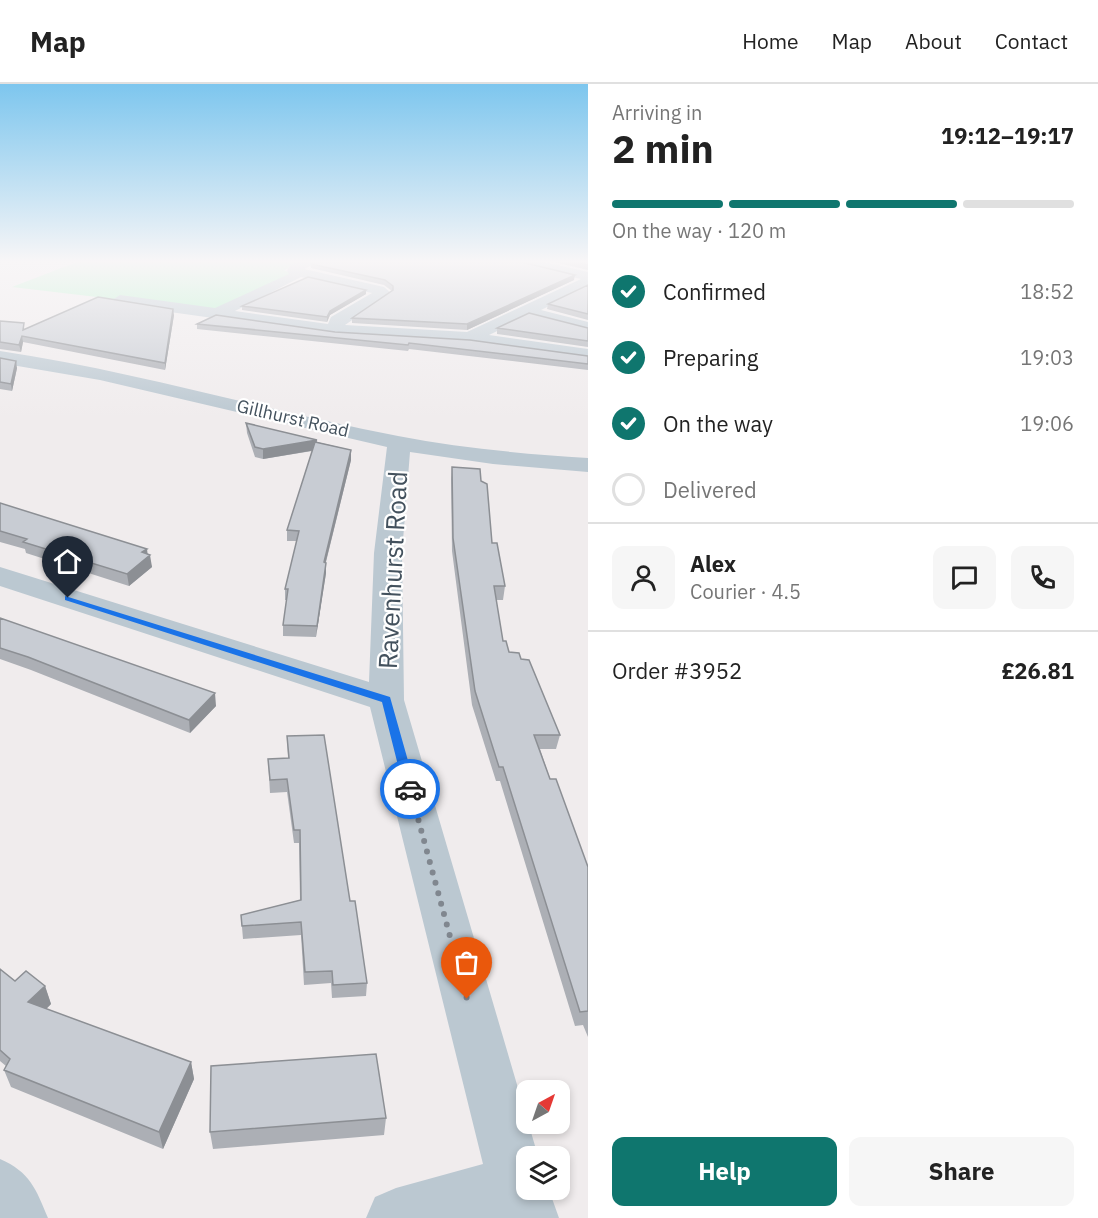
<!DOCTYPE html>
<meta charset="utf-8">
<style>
body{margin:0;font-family:"IBM Plex Sans",sans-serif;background:#f6f6f6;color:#222;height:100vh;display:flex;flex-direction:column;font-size:22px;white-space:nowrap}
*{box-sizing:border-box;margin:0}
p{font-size:20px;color:#767676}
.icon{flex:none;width:33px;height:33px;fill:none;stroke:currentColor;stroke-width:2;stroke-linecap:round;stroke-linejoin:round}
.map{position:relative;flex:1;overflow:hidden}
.sheet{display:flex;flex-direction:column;background:#fff;width:510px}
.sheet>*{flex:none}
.needle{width:39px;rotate:40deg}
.fabs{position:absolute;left:516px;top:996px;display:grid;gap:12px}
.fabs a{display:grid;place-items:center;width:54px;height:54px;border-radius:12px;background:#fff;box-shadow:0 3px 9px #0003;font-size:30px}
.pin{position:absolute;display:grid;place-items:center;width:51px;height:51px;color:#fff;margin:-62px -26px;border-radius:50% 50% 50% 0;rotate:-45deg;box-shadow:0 0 6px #0007}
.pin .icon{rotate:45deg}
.courier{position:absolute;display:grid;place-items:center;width:60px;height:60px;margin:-30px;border:4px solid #1a73e8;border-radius:50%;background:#fff;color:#222;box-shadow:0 2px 8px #0007}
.head em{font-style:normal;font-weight:700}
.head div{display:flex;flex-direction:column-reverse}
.head{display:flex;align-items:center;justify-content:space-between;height:102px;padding:0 24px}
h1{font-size:39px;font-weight:700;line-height:45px}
.bar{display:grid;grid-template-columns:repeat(4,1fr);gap:9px 6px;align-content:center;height:72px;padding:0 24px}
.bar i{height:8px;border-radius:4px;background:#e0e0e0}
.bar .on{background:#0f766e}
.bar p{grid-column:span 4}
.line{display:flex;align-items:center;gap:15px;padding:0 24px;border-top:2px solid #e0e0e0}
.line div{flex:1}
.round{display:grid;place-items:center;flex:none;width:63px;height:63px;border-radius:12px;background:#f6f6f6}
ol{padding:0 24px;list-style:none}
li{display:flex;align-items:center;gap:18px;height:66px}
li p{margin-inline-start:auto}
li .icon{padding:6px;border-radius:50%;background:#0f766e;color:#fff;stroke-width:4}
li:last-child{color:#767676}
li i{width:33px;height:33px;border:3px solid #e0e0e0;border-radius:50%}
.cta{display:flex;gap:12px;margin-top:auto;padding:12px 24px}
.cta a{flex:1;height:69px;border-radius:12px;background:#0f766e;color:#fff;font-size:24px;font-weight:700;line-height:69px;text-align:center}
.cta a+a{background:#f6f6f6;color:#222}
header{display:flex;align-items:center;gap:36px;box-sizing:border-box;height:84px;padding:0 30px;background:#fff;border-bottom:2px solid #e0e0e0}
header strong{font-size:28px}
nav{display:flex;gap:33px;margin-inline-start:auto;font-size:21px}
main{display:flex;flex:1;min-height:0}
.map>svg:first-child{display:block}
.green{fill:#b5f4cb}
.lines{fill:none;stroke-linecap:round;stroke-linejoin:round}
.minor{fill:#bbc8d1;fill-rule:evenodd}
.wall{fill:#acafb5}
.shaded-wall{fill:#8c8f94}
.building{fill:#c8ccd3;stroke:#8c8f94;stroke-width:1.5}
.route{fill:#1a73e8}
.done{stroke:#80878f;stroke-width:6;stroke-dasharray:0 10.8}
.labels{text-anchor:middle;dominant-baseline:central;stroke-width:4.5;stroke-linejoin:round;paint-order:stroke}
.far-street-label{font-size:18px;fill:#43515d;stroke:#fff}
.near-street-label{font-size:26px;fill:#43515d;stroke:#fff}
</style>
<header>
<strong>Map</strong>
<nav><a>Home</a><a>Map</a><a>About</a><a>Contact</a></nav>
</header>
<main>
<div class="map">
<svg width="588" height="1134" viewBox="0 0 588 1134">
<rect width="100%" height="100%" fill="#f0eced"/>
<path class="green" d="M 82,176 L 310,176 L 284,186 L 293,191 L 223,223 L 207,226 L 12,203 Z"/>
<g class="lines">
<path class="minor" d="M 304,176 L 321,177 L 304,185 L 384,203 L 391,209 L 345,241 L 467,248 L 581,195 L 513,179 L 511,176 L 536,176 L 588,188 L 588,203 L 541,226 L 588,238 L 588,248 L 528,232 L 489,251 L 588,265 L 588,277 L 470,259 L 335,251 L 120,221 L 112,216 L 120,211 L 215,224 L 289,190 L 287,187 L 291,180 ZM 301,193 L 372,209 L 331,233 L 328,240 L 235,227 Z
M 0,267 C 134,287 264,326 398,352 C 460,364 524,370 588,374 L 588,388 L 493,380 L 410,368 L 402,469 L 404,616 L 538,1072 L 526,1072 L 526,1106 L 549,1106 L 559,1134 L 366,1134 L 375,1113 L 396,1104 L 483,1080 L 370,623 L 0,502 L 0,483 L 369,598 L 374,469 L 387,363 L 100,296 L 0,279 Z
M 0,1075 C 30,1088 36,1105 48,1134 L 0,1134 Z"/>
</g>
<path class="wall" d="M 545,176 L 588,176 L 588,186 Z
M 513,177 L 574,196 L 467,246 L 352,239 L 352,234 L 392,207 L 384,201 L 311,184 L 311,180 Z
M 588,201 L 588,236 L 547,225 L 548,220 Z
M 366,206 L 366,210 L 330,231 L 327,238 L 242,226 L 242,222 Z
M 174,231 L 165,286 L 23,258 L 21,268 L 0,265 L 0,237 L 25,245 Z
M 197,240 L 335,248 L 588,272 L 588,286 L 409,265 L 408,267 L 197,245 Z
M 497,244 L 588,244 L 588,263 L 497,250 Z
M 0,274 L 17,284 L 12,307 L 0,305 Z
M 246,339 L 317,358 L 351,366 L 351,376 L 326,478 L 326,489 L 316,553 L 283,552 L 283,541 L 287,516 L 285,516 L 285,505 L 297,457 L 287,457 L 287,446 L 312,367 L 263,375 L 255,373 L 247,349 Z
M 452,383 L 481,397 L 492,459 L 505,502 L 503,516 L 496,516 L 503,557 L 509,568 L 521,575 L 560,651 L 556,665 L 540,665 L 550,695 L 588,783 L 588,953 L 583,941 L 575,942 L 500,697 L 496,697 L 472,621 L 452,467 L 451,395 Z
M 0,419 L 147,470 L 152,483 L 129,502 L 26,469 L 25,465 L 0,458 Z
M 0,534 L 216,622 L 190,649 L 31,586 L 0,575 Z
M 287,652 L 350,817 L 367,899 L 366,912 L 332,914 L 331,899 L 304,901 L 301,851 L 243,855 L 241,831 L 300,816 L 299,759 L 294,759 L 287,708 L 270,709 L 268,675 L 288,674 Z
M 0,885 L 15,897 L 45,902 L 51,920 L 46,925 L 191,978 L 194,995 L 163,1065 L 11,1003 L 4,986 L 6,982 L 0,977 Z
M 386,1034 L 384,1051 L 213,1065 L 210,1048 Z"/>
<path class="shaded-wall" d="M 575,191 L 574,196 L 467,246 L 467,240 Z
M 366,206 L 366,210 L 330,231 L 327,238 L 327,233 L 330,227 Z
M 173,225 L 174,231 L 165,286 L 165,279 Z
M 22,252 L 23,258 L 21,268 L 19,261 Z
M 16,277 L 17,284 L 12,307 L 11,300 Z
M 317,356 L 316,366 L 263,375 L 263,365 Z
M 351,366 L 351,376 L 323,489 L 324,478 Z
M 147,465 L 148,473 L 150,471 L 152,483 L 129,502 L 127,490 L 142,468 Z
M 326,479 L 326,489 L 316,553 L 317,542 Z
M 215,609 L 216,622 L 190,649 L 189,636 Z
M 45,902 L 51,920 L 35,936 L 28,918 Z
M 191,978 L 194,995 L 163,1065 L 159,1048 Z"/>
<path class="building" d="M 326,176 L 513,176 L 575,191 L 467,240 L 352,234 L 393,206 L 393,202 L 385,196 L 311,180 Z
M 566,176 L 588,176 L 588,181 Z
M 308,193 L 366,206 L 330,227 L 327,233 L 242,222 Z
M 588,201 L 588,230 L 548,220 Z
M 98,213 L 173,225 L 165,279 L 22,252 L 19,261 L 0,258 L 0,237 L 24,239 L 23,246 Z
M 529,229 L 588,244 L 588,257 L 497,244 Z
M 216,231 L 335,248 L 470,256 L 588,272 L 588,280 L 409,259 L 408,261 L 197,240 Z
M 0,274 L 16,277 L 11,300 L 0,298 Z
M 246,339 L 317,356 L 263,365 L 255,363 Z
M 315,358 L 351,366 L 324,478 L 326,479 L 317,542 L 283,541 L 288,505 L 285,505 L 299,447 L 287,446 Z
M 452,383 L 480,385 L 481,397 L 487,400 L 492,459 L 497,459 L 505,502 L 494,502 L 503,557 L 506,557 L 509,568 L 519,569 L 521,575 L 529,576 L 560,651 L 534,651 L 550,695 L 556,695 L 588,783 L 588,927 L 580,928 L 503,683 L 499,683 L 475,607 L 453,454 Z
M 0,419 L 147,465 L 142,468 L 150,471 L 127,490 L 23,458 L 27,455 L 0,447 Z
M 0,534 L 215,609 L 189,636 L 28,573 L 0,564 Z
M 324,651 L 350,817 L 355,817 L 367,899 L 333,901 L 332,887 L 305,888 L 301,838 L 242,842 L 241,831 L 301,816 L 300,746 L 294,746 L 287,695 L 270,696 L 268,675 L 289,674 L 287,652 Z
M 0,885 L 15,897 L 26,887 L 45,902 L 28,918 L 191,978 L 159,1048 L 4,986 L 10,975 L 0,966 Z
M 376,970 L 386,1034 L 210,1048 L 211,982 Z"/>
<linearGradient id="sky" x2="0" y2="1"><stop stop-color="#7dc6ee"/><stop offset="0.53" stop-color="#f8f6f7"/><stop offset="1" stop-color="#f8f6f7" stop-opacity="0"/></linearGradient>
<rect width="588" height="335" fill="url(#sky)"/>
<path class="route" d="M 65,512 L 390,613 L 416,705 L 410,710 L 404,705 L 382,618 L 65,516 Z"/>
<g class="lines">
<path class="done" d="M 410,705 L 467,915"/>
</g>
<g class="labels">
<g class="far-street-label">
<text transform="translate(293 334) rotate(13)">Gillhurst Road</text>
</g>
<g class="near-street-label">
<text transform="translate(392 486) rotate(-87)">Ravenhurst Road</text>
</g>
</g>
</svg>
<div class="fabs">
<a><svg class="needle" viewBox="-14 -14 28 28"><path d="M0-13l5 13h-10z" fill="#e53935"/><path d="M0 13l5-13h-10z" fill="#767676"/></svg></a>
<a><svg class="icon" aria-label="layers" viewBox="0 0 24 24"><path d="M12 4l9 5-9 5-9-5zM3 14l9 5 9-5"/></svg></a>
</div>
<div class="pin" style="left:467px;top:915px;background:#ea580c"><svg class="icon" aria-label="bag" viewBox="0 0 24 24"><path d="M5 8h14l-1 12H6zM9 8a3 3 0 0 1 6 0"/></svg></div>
<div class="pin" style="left:68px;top:514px;background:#1f2937"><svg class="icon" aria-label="home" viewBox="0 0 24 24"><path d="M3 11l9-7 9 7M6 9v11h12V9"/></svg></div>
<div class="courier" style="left:410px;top:705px"><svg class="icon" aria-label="car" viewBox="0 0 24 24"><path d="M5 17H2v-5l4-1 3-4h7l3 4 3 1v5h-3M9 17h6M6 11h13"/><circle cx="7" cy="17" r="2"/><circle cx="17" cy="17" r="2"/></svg></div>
</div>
<section class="sheet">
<div class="head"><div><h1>2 min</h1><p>Arriving in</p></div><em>19:12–19:17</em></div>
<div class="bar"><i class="on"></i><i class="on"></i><i class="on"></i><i></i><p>On the way · 120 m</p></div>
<ol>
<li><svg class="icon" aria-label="check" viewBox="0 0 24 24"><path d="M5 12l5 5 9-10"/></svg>Confirmed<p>18:52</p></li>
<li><svg class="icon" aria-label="check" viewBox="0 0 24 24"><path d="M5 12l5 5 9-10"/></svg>Preparing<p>19:03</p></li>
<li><svg class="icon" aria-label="check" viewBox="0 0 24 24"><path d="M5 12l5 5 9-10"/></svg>On the way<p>19:06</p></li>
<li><i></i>Delivered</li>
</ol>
<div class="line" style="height:108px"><a class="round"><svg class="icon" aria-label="person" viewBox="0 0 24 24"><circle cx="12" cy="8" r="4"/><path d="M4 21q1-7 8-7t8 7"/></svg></a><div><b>Alex</b><p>Courier · 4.5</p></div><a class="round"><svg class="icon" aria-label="chat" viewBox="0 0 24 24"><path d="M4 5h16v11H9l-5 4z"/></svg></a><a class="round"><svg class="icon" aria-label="phone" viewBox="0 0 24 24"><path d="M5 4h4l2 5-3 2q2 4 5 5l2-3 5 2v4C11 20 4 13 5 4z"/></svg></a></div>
<div class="line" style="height:78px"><div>Order #3952</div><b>£26.81</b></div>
<div class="cta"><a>Help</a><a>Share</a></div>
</section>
</main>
